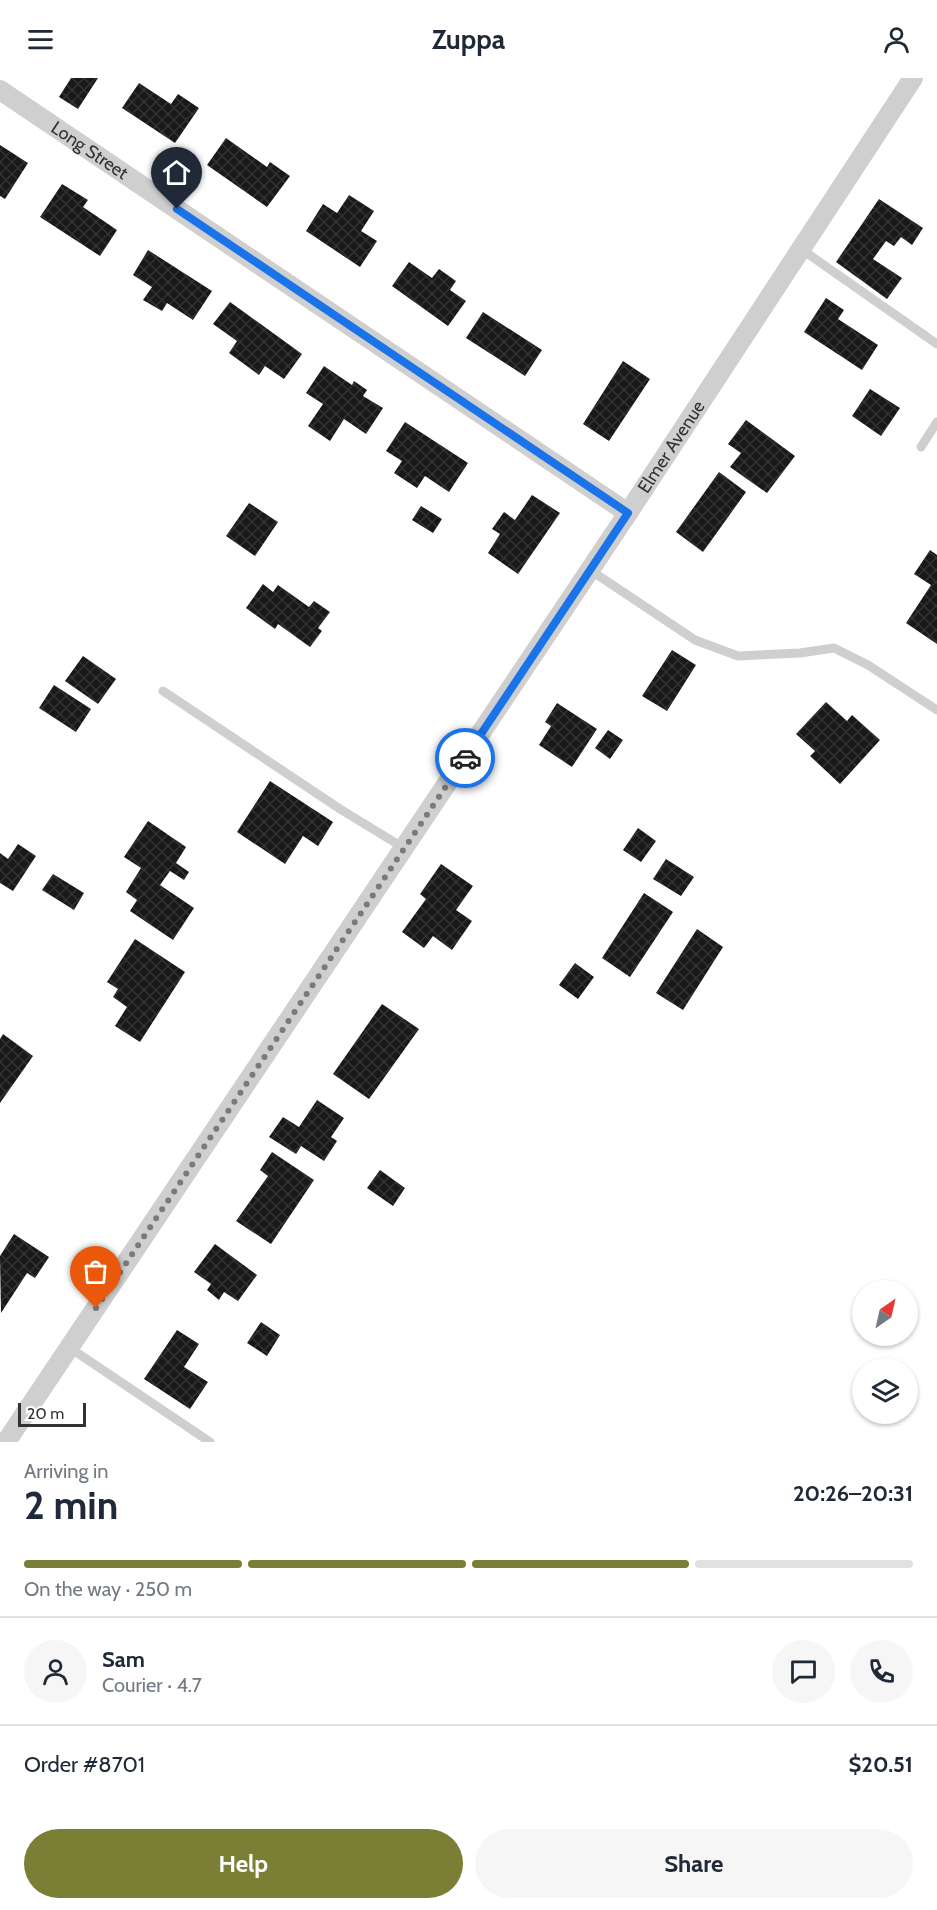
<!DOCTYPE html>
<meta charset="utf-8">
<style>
body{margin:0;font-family:Cabin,sans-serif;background:#f6f6f7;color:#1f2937;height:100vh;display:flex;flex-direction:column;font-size:22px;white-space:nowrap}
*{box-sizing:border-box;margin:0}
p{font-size:20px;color:#747a83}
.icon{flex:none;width:33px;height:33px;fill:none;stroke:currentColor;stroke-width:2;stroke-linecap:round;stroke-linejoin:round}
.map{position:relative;height:1364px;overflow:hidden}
.sheet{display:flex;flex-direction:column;background:#fff;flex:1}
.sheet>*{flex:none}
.needle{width:39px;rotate:34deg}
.fabs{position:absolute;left:852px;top:1202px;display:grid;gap:12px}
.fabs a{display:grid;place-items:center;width:66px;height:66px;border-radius:50%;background:#fff;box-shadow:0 2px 4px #0004;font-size:30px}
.scale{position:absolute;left:18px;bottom:15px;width:68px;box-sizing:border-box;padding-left:6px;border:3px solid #323232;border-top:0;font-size:16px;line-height:21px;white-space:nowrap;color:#323232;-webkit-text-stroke:4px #fff;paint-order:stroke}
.pin{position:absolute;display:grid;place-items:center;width:51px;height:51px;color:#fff;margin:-62px -26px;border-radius:50% 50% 50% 0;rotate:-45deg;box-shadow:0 0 6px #0007}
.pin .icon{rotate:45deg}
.courier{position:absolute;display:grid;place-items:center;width:60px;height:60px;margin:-30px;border:4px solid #1a73e8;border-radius:50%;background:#fff;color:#222;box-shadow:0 2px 8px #0007}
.head em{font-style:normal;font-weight:800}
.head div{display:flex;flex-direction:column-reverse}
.head{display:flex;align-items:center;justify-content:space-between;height:102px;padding:0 24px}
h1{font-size:39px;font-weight:800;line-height:45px}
.bar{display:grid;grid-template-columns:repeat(4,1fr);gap:9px 6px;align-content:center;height:72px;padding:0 24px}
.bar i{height:8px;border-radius:4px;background:#e0e1e3}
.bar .on{background:#7b7f35}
.bar p{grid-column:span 4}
.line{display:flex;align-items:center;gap:15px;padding:0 24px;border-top:2px solid #e0e1e3}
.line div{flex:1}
.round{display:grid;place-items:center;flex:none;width:63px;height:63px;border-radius:32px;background:#f6f6f7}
.primary-button{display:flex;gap:12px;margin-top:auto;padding:12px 24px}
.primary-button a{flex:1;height:69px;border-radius:36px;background:#7b7f35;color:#fff;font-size:24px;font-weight:800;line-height:69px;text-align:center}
.primary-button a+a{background:#f6f6f7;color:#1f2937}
header{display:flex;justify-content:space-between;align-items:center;height:78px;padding:0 24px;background:#fff;font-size:27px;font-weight:800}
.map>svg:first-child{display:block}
.building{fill:url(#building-cross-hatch)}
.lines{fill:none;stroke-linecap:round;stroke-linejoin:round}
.lane{stroke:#cfcfcf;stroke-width:9}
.street{stroke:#cfcfcf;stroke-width:20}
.done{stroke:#7a7a7a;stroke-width:6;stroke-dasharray:0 10.8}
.route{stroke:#1a73e8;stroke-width:8}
.labels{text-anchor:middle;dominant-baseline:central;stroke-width:6;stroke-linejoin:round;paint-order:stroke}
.street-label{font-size:18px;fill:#323232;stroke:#fff}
</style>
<header><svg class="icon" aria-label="menu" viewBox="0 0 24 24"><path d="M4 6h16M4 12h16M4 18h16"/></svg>Zuppa<svg class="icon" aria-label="person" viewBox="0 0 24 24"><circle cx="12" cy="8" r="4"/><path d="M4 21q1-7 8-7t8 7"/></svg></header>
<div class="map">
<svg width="937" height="1364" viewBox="0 0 937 1364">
<defs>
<pattern id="building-cross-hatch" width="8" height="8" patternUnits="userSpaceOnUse" patternTransform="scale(1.5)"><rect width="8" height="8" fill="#191919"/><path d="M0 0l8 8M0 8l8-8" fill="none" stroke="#323232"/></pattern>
</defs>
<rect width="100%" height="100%" fill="#fff"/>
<path class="building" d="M 71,0 L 98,0 L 78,31 L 59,19 Z
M 139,5 L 171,26 L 178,16 L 199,30 L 175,65 L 122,30 Z
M 226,60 L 267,89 L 270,84 L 290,98 L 267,129 L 207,87 Z
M 0,67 L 28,85 L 5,121 L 0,118 Z
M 62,106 L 88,122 L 83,129 L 117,152 L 100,178 L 40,139 Z
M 349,117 L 374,133 L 361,153 L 377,163 L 360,189 L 306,153 L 323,126 L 337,135 Z
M 879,121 L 923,150 L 912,167 L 901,159 L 894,168 L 886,163 L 873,181 L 902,200 L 887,221 L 836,184 Z
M 148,172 L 212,213 L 193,242 L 167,225 L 162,233 L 143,222 L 152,209 L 133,197 Z
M 409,184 L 432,200 L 439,191 L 456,203 L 450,212 L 466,223 L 448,248 L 392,208 Z
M 826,220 L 844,232 L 838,241 L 878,267 L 862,292 L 804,254 Z
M 230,224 L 302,276 L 284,301 L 265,288 L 259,297 L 229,275 L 237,263 L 213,246 Z
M 483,234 L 542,272 L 525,298 L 466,260 Z
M 623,283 L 650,301 L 609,363 L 583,346 Z
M 324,288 L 352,307 L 354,303 L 367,312 L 363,318 L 383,330 L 366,356 L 344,341 L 330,363 L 308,348 L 323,326 L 306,315 Z
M 870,311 L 900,330 L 881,358 L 852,338 Z
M 746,342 L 795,378 L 767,415 L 730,389 L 741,375 L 728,366 Z
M 405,344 L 468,385 L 449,414 L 425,398 L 417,410 L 394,395 L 402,383 L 386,373 Z
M 719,394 L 746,414 L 703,474 L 676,454 Z
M 532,417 L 560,435 L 518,496 L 488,475 L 500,456 L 492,451 L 504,434 L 515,442 Z
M 249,425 L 278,444 L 255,478 L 226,458 Z
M 421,428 L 442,441 L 433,455 L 412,442 Z
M 930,472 L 937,477 L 937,566 L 906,545 L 931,507 L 914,496 Z
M 263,506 L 273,514 L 278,507 L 309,529 L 314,523 L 330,534 L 318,550 L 322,553 L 310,569 L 278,546 L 275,551 L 246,530 Z
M 672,572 L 696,587 L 667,633 L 642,618 Z
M 83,578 L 116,601 L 98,626 L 65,603 Z
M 54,607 L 91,631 L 76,654 L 39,630 Z
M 826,624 L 847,643 L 852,637 L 880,662 L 840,706 L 810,678 L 815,673 L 796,656 Z
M 557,625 L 597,651 L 572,689 L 539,667 L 551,648 L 545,644 Z
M 608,652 L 623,662 L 610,681 L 595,670 Z
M 270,703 L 333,744 L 318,768 L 303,758 L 285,786 L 237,754 Z
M 148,743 L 186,769 L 176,785 L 189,794 L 184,802 L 170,793 L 160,807 L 194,830 L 173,862 L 130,833 L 137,822 L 126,814 L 141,790 L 124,779 Z
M 638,750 L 656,763 L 641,784 L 623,772 Z
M 18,766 L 36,778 L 13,813 L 0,805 L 0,775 L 8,781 Z
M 666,781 L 694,799 L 681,818 L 653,801 Z
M 441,786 L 473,808 L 456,832 L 472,843 L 452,872 L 433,858 L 424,870 L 402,854 L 426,821 L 420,816 Z
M 53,796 L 84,815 L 74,832 L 42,812 Z
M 644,815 L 673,834 L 630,899 L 602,880 Z
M 697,851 L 723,869 L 683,932 L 656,915 Z
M 135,861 L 185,894 L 140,964 L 115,948 L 127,929 L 113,919 L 118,911 L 107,904 Z
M 575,885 L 594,899 L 578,921 L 559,907 Z
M 382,926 L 419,951 L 369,1021 L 333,996 Z
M 3,956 L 33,978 L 0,1025 L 0,961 Z
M 317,1022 L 344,1040 L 331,1059 L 337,1063 L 324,1083 L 301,1068 L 296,1076 L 269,1059 L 283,1039 L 299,1049 Z
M 272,1074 L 314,1102 L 271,1166 L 236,1143 L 268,1098 L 260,1092 Z
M 380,1092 L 405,1110 L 393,1128 L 367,1110 Z
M 14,1156 L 49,1179 L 35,1200 L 27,1195 L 1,1235 L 0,1178 Z
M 215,1166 L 257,1197 L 238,1223 L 224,1214 L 219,1222 L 207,1212 L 211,1206 L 194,1194 Z
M 261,1244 L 280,1257 L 267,1278 L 247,1265 Z
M 177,1252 L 199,1266 L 184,1289 L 208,1304 L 190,1331 L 144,1301 Z"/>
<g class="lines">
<path class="lane" d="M 801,171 L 937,266
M 921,369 L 937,344
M 590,492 L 695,562 L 738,578 L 800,575 L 834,570 L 868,587 L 937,632
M 163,613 L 340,731 L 404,770
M 70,1270 L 210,1364"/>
<g class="street">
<path id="s1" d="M 0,12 L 628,435"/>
<path id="s2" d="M 6,1364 L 628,435 L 913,0"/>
</g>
</g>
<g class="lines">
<path class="done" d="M 96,1230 L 465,680"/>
<path class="route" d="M 177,131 L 628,435 L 465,680"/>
</g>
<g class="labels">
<g class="street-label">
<text stroke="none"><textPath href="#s1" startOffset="108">Long Street</textPath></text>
<text stroke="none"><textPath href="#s2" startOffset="1197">Elmer Avenue</textPath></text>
</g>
</g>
</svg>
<div class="fabs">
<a><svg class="needle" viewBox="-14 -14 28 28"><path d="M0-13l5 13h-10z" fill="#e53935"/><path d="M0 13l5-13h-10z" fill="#747a83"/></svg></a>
<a><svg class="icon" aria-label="layers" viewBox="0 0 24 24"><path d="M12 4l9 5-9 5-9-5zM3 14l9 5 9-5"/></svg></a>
</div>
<div class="scale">20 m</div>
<div class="pin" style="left:96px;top:1230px;background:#ea580c"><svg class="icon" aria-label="bag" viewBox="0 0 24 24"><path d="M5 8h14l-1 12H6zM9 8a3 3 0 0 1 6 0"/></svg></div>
<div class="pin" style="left:177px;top:131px;background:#1f2937"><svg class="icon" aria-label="home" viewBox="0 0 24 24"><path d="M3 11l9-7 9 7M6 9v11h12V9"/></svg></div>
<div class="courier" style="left:465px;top:680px"><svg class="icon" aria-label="car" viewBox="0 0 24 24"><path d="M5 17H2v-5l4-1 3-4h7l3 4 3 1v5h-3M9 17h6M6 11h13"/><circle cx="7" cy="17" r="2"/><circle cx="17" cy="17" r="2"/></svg></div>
</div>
<section class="sheet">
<div class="head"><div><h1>2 min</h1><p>Arriving in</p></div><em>20:26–20:31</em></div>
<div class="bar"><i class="on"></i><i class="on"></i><i class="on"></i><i></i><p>On the way · 250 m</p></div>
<div class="line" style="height:108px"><a class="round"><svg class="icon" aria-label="person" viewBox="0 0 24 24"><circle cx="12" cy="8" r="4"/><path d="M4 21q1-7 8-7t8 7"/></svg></a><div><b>Sam</b><p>Courier · 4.7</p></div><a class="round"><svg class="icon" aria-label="chat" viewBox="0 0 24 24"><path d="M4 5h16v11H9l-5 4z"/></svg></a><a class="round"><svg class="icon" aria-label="phone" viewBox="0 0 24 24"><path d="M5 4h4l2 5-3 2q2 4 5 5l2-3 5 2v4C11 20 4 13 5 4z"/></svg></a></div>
<div class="line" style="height:78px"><div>Order #8701</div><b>$20.51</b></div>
<div class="primary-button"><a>Help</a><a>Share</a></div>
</section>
